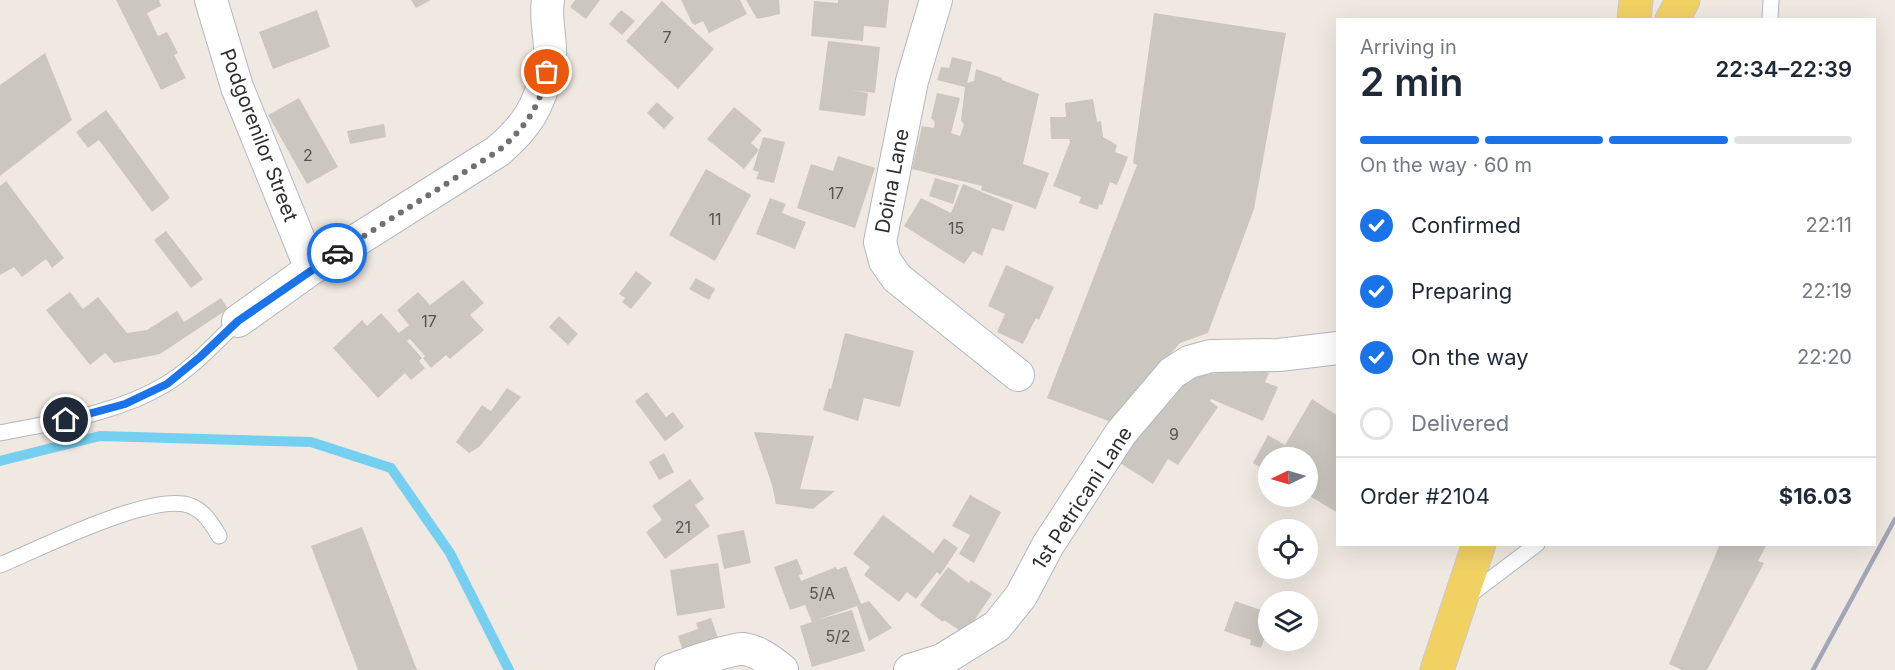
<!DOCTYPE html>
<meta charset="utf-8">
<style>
body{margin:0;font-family:Inter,sans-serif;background:#f2f2f3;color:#1f2937;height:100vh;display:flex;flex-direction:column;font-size:22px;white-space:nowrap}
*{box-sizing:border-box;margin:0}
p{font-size:20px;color:#747a83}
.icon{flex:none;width:33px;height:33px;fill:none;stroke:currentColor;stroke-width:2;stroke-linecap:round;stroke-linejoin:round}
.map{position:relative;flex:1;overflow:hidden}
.details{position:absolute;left:1336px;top:18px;width:540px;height:528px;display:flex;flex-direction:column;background:#fff;border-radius:0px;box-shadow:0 6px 24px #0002}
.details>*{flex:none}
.needle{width:39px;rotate:265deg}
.tools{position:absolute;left:1258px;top:447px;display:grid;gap:12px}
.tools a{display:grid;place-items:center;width:60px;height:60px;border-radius:50%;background:#fff;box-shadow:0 6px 24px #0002;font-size:30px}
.pin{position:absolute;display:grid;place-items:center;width:51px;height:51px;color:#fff;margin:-26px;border:3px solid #fff;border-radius:50%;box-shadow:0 2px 6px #0007}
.courier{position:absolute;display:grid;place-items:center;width:60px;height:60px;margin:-30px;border:4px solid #1a73e8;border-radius:50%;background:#fff;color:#222;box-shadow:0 2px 8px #0007}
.overview em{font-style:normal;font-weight:600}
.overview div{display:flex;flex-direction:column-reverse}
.overview{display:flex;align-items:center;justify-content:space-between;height:102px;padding:0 24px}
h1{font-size:39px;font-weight:600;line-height:45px}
.bar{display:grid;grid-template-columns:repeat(4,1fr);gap:9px 6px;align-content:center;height:72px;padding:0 24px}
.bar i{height:8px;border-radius:4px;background:#e0e1e3}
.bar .selected{background:#1a73e8}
.bar p{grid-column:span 4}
.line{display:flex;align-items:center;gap:15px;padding:0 24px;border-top:2px solid #e0e1e3}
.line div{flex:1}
ol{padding:0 24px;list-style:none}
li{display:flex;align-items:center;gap:18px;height:66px}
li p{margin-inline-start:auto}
li .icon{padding:6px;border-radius:50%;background:#1a73e8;color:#fff;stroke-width:4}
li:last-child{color:#747a83}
li i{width:33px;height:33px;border:3px solid #e0e1e3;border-radius:50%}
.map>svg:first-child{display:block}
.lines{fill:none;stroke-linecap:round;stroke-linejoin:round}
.stream{stroke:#75cff0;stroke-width:10}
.building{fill:#cbc7bf}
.service-casing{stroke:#b4b7c1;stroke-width:17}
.minor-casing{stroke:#b4b7c1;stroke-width:34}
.primary-casing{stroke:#c9c9c9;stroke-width:35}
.service{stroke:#fff;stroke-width:15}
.minor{stroke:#fff;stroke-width:32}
.primary{stroke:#f2d163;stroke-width:33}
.rail{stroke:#a3a6b8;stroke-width:4.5}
.done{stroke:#726f6d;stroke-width:6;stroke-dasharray:0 10.8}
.route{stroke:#1a73e8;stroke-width:8}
.labels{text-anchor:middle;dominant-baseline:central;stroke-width:4.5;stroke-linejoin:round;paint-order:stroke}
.number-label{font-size:16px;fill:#555452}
.street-label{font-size:20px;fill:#2e2e2e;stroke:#fff}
</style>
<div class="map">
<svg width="1895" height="670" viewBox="0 0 1895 670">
<rect width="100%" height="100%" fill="#efe9e1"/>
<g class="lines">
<path class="stream" d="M 0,461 L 100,436 L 311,442 L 391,468 L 450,553 L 509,670"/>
</g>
<path class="building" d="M 116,0 L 159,0 L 161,6 L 147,13 L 158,36 L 167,32 L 178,53 L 174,55 L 186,78 L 161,90 Z
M 411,0 L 431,0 L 416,8 Z
M 575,0 L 600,0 L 586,19 L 570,7 Z
M 681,0 L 740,0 L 747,14 L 709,33 L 703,21 L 695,25 L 692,23 Z
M 746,0 L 779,0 L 780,14 L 757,19 Z
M 838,0 L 889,0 L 886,28 L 864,26 L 863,41 L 811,36 L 814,1 L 838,3 Z
M 662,1 L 714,49 L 678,89 L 626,41 Z
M 317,10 L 330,47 L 273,69 L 259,32 Z
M 621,10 L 635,21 L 622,35 L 609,24 Z
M 1154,13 L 1286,33 L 1254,209 L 1208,333 L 1180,343 L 1139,390 L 1114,423 L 1047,398 L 1137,165 L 1133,163 Z
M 828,41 L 880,47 L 875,93 L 852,90 L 868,93 L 865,116 L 819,110 Z
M 45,53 L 72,120 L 0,176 L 0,85 Z
M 952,57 L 972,62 L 967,83 L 974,81 L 976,69 L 1002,78 L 1002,80 L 1039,94 L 1023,164 L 1049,173 L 1036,209 L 981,190 L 982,186 L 912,169 L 922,126 L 934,128 L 935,122 L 931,118 L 937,93 L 960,98 L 951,133 L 960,136 L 964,124 L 961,121 L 965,87 L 937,80 L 941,67 L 949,68 Z
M 299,98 L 338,167 L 307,184 L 268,115 Z
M 1093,99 L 1097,122 L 1101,121 L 1103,137 L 1117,145 L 1115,152 L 1128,157 L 1117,185 L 1110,182 L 1102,205 L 1099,204 L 1098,210 L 1079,203 L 1081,197 L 1053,186 L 1070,142 L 1069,139 L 1051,139 L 1050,117 L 1066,117 L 1065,103 Z
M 657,102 L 674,118 L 664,129 L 647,113 Z
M 734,107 L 762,130 L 751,143 L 759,150 L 763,137 L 785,142 L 774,183 L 756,179 L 759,172 L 753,170 L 759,150 L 744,169 L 707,139 Z
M 106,110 L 170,198 L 152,212 L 99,140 L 88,148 L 76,132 Z
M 384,124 L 386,137 L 350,144 L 347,131 Z
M 838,156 L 875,168 L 855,228 L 797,208 L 811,164 L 833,171 Z
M 706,169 L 751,195 L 715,261 L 669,235 Z
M 935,178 L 959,185 L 953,204 L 929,196 Z
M 6,181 L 64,258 L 52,268 L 46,259 L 22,277 L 14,267 L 0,275 L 0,186 Z
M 963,184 L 1013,205 L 1004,231 L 992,228 L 982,256 L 973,251 L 964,264 L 904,226 L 921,198 L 951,213 Z
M 770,198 L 786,204 L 782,213 L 806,222 L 795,249 L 756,234 Z
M 166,231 L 203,279 L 191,288 L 154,240 Z
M 1006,265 L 1054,287 L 1039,320 L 1036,318 L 1023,344 L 997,332 L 1005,314 L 988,306 Z
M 636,271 L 652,283 L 631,309 L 622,302 L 625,298 L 619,294 Z
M 696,278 L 715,289 L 709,300 L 689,289 Z
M 463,280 L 484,303 L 470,315 L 484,330 L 450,359 L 446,355 L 431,368 L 423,358 L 425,356 L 410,339 L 407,341 L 422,358 L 419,361 L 425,368 L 411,380 L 405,373 L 378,398 L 333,348 L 362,320 L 367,326 L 381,313 L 399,333 L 409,325 L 397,310 L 418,292 L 430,305 Z
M 70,292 L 83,309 L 98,297 L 127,333 L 147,330 L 177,311 L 184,322 L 221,298 L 228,309 L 160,354 L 114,363 L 105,353 L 90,365 L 46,310 Z
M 559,316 L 578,334 L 568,345 L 549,327 Z
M 845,333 L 914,351 L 900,407 L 864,398 L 858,421 L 823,410 L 829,388 L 831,389 Z
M 1219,364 L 1241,373 L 1245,364 L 1269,373 L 1265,382 L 1278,387 L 1263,421 L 1211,399 L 1210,401 L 1218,407 L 1178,465 L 1168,459 L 1153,484 L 1120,463 L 1164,397 L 1171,401 L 1183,385 L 1202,370 L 1215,374 Z
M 507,388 L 521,397 L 479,447 L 469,453 L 456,442 L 482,405 L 491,411 Z
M 647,392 L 666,417 L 673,412 L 684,427 L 665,441 L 635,401 Z
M 1312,399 L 1338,416 L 1338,513 L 1308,495 L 1308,458 L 1269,458 L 1269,472 L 1253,463 L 1268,435 L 1285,445 Z
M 754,432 L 814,436 L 800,489 L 835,491 L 813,509 L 776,504 L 772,485 Z
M 664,453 L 674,472 L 659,480 L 649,462 Z
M 690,479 L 704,499 L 695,505 L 710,526 L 665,559 L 646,532 L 662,520 L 652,506 Z
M 970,495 L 1001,512 L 974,563 L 959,554 L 970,535 L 952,526 Z
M 883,515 L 933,553 L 944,538 L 958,548 L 940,575 L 937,572 L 916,599 L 907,592 L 899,602 L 864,575 L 870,567 L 853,554 Z
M 362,527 L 417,670 L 358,670 L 311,546 Z
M 744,530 L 751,563 L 724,569 L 717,535 Z
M 1720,544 L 1767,544 L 1758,561 L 1764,563 L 1707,670 L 1682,670 L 1669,664 Z
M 797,559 L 803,574 L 799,575 L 801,581 L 836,567 L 837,570 L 846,566 L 861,604 L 869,601 L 892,628 L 869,641 L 857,606 L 817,620 L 852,610 L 865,651 L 812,667 L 800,626 L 812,622 L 805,605 L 790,610 L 774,567 Z
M 718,563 L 725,608 L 677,616 L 670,570 Z
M 948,567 L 969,583 L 971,580 L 992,594 L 965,634 L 944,620 L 943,622 L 920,605 Z
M 1235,601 L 1269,613 L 1269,625 L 1261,648 L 1250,645 L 1251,640 L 1224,631 Z
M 711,618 L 718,638 L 683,651 L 678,636 L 698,629 L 696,623 Z"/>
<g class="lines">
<defs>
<path id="service" d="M 1770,20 L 1771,0
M 0,433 C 55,422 117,414 166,384 C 193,368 216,342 238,321
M 0,565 C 39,549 155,490 191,506 C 204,511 212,524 219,536
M 1467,597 L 1537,544"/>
<path id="minor" d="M 211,0 L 237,87 L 311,269
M 936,0 L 912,81 L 880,242 L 885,261 L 897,278 L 1018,375
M 238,321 L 311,269 L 498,151 C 526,127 540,106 547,69 C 549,63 551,57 550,51 C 550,33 545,18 548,0
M 671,670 C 685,665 731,648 744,649 C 758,651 771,661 782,670
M 910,670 L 942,660 L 997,626 L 1021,596 L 1048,545 L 1121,433 L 1172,373 L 1189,362 L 1211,356 L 1279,355 L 1338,348"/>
<path id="primary" d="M 1634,20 L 1636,0
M 1672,20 L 1683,0
M 1437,670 L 1479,544"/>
</defs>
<use href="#service" class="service-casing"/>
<use href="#minor" class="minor-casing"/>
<use href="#primary" class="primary-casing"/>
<use href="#service" class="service"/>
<use href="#minor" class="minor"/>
<use href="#primary" class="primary"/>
<path class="rail" d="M 1813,670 L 1895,519"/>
</g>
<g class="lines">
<path class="done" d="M 337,253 L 498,151 C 525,128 540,107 547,72"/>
<path class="route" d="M 66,420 L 125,404 L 167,384 L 200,357 L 238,321 L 337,253"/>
</g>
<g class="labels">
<g class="number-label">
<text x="667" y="37">7</text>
<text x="308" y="155">2</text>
<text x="836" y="193">17</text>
<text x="715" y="219">11</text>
<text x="956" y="228">15</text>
<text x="429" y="321">17</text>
<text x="1174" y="434">9</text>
<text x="683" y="527">21</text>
<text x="822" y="593">5/A</text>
<text x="838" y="636">5/2</text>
</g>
<g class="street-label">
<text transform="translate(259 135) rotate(69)">Podgorenilor Street</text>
<text transform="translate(892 181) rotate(-79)">Doina Lane</text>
<text transform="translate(1082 498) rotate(-57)">1st Petricani Lane</text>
</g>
</g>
</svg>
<div class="tools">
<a><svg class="needle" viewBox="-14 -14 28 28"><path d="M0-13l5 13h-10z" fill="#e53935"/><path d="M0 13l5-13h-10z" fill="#747a83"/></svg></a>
<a><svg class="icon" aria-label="locate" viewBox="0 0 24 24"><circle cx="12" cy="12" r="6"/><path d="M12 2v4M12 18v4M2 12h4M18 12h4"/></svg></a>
<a><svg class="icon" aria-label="layers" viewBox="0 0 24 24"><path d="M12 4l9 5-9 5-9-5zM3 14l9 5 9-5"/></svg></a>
</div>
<div class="pin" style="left:547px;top:72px;background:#ea580c"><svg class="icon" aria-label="bag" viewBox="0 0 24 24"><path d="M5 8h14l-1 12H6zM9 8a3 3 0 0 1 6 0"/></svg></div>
<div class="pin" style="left:66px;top:420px;background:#1f2937"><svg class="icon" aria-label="home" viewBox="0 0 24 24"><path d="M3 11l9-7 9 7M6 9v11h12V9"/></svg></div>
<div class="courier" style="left:337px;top:253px"><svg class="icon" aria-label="car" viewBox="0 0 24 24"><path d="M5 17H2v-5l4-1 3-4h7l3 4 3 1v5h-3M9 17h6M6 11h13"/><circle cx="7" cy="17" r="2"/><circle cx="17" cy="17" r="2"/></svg></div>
<section class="details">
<div class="overview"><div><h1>2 min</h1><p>Arriving in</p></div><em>22:34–22:39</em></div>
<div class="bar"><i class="selected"></i><i class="selected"></i><i class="selected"></i><i></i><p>On the way · 60 m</p></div>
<ol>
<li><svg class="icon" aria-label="check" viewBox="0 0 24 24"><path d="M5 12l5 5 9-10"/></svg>Confirmed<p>22:11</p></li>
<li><svg class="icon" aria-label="check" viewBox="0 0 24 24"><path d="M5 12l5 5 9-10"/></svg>Preparing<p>22:19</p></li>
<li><svg class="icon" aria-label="check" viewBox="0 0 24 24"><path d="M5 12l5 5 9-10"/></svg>On the way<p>22:20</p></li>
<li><i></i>Delivered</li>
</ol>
<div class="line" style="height:78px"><div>Order #2104</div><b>$16.03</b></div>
</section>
</div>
